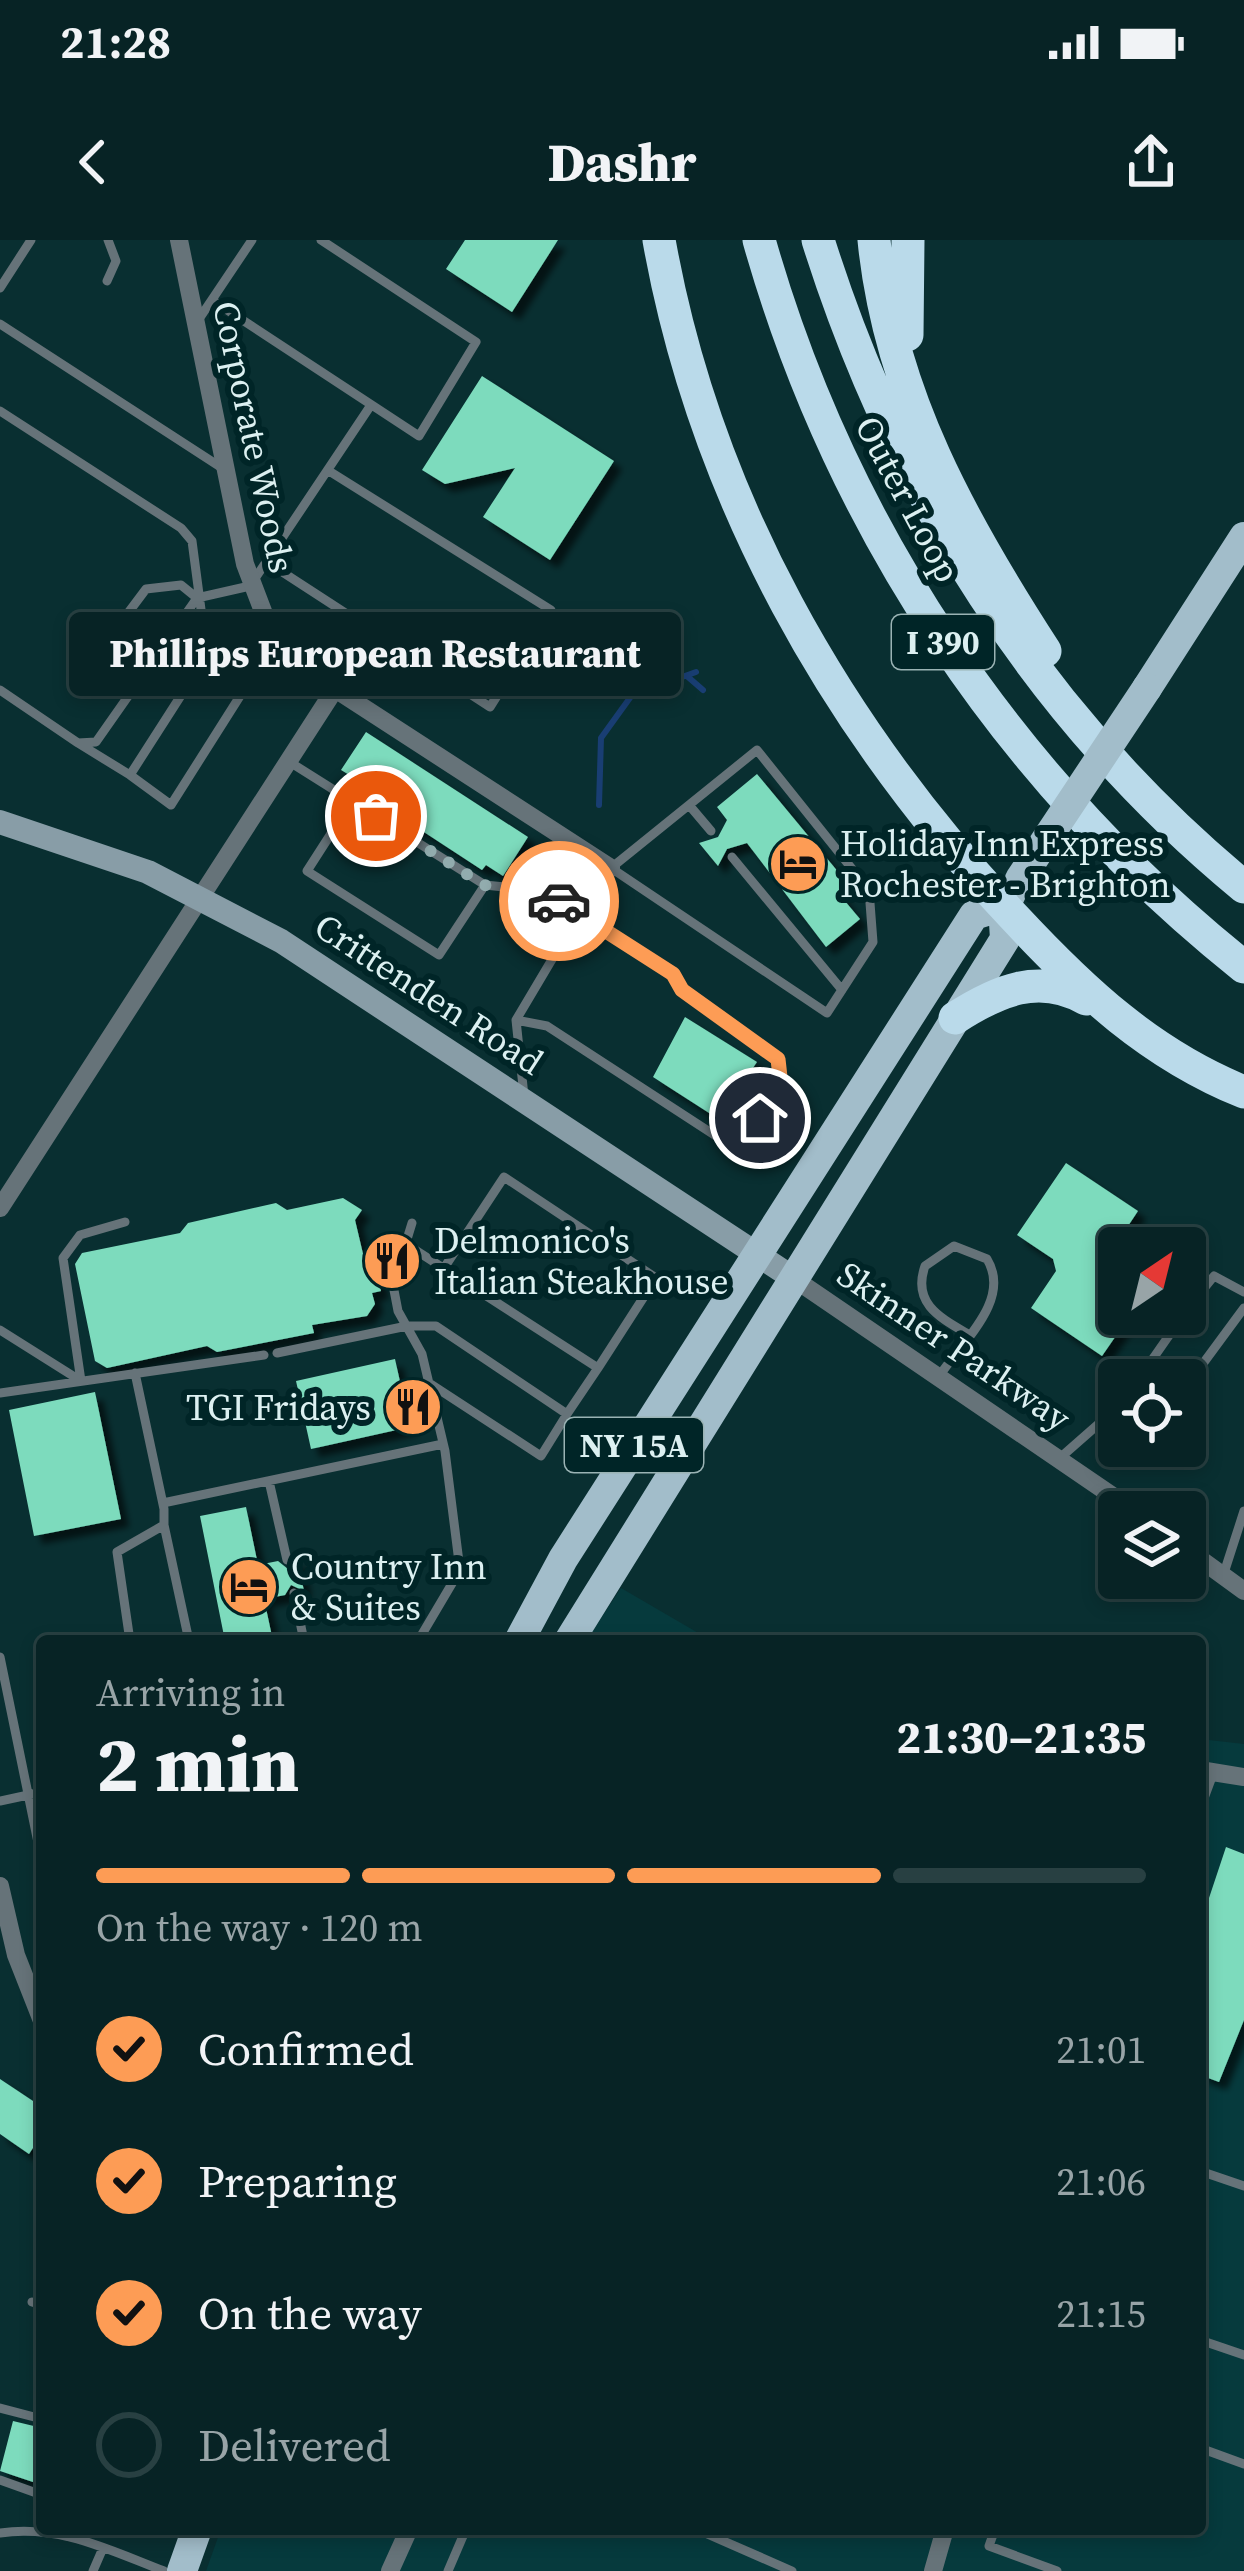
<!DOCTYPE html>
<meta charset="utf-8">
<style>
body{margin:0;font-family:"Source Serif 4",serif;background:#152f32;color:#f1f3f6;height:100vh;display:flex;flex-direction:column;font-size:45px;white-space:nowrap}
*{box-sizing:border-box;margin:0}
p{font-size:39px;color:#98a4a7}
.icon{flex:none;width:66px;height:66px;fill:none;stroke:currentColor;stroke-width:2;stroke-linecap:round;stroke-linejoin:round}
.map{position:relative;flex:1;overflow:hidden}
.side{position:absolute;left:36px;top:1395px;width:1170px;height:900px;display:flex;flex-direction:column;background:#072325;border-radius:12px;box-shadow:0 6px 18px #0003,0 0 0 3px #284042}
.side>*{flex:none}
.needle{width:78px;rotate:35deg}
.buttons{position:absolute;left:1098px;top:987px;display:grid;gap:24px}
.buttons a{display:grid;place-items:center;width:108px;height:108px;border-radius:12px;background:#072325;box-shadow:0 6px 18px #0003,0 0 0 3px #284042;font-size:60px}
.pin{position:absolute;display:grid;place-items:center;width:102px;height:102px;color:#fff;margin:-51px;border:6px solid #fff;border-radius:50%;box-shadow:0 3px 12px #0007}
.courier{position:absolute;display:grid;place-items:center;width:120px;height:120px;margin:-60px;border:9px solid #fd9c55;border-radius:50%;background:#fff;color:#222;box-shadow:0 3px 15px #0007}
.bubble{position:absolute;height:84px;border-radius:12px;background:#072325;box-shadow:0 6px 18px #0003,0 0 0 3px #284042;font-size:39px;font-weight:800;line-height:84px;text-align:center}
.headline em{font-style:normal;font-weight:800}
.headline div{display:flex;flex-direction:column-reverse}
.headline{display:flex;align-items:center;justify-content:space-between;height:204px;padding:0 60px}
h1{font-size:78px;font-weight:800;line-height:90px}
.bar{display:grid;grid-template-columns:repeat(4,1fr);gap:18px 12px;align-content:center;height:144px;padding:0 60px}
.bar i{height:15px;border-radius:9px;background:#284042}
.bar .active{background:#fd9c55}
.bar p{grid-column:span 4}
ol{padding:0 60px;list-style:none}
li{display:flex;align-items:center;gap:36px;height:132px}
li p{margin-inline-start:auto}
li .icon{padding:12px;border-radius:50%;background:#fd9c55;color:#111;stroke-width:4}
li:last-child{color:#98a4a7}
li i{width:66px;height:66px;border:6px solid #284042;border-radius:50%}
.status{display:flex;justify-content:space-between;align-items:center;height:84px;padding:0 60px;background:#072325;direction:ltr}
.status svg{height:33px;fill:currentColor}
header{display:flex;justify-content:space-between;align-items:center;height:156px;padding:0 60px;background:#072325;font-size:54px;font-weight:800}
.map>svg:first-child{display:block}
.built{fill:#063a3d}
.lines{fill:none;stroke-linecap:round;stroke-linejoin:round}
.stream{stroke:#193e73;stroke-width:6}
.building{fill:#7ddbbd;filter:url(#shadow)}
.lane{stroke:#667379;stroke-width:9}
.street{stroke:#667379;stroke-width:18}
.secondary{stroke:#889da7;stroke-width:24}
.primary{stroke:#a2bdca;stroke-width:30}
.highway{stroke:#badaea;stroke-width:33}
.primary-bridge{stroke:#a2bdca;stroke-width:30}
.done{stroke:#92acae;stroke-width:12;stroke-dasharray:0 21.6}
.route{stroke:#fd9c55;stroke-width:15}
.labels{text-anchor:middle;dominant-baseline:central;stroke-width:12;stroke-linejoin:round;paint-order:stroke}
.shield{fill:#002527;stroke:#9ab3b4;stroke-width:3}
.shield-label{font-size:33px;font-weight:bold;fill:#dcf0f1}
.street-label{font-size:36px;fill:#dcf0f1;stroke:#002527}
.poi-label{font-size:36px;fill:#dcf0f1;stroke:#002527;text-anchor:start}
</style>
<div class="status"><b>21:28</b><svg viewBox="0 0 49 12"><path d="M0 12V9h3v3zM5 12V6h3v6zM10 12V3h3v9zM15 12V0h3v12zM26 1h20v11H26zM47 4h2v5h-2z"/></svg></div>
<header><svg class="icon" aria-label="back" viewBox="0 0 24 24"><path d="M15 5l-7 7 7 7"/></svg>Dashr<svg class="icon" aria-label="share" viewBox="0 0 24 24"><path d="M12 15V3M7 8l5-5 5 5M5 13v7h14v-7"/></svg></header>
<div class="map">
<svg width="1244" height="2331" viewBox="0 0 1244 2331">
<defs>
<filter id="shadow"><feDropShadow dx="8" dy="8" stdDeviation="3" flood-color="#0009"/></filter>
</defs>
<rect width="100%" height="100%" fill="#092f31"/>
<path class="built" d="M 621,1348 L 700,1394 L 706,1401 L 586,1401 Z
M 1200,1499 L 1244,1504 L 1244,2331 L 206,2331 L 221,2289 L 1200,2289 Z"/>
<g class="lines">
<path class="stream" d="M 688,437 L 703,450
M 561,447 L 588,456 L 632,455
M 599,565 L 601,498 L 632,455 L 696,432"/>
</g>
<path class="building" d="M 465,0 L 558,0 L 512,72 L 446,29 Z
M 482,136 L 614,221 L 550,320 L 483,277 L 515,228 L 445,244 L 422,230 Z
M 366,492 L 528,597 L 503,636 L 486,625 L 482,630 L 355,547 L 359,541 L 341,530 Z
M 757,534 L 849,645 L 839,654 L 860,679 L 826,707 L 747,603 L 727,609 L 718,626 L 699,603 L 718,597 L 727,580 L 717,567 Z
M 685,777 L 757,822 L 740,847 L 747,852 L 720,880 L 653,837 Z
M 1066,923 L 1138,971 L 1118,1001 L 1119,1074 L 1131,1074 L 1102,1116 L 1031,1068 L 1056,1031 L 1053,1019 L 1017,995 Z
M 343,958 L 362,970 L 355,980 L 368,1035 L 377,1034 L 381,1051 L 372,1053 L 375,1064 L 367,1076 L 312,1085 L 314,1093 L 217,1112 L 207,1106 L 107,1128 L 95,1121 L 75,1024 L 82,1013 L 180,993 L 188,983 L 276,963 L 287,970 Z
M 395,1119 L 410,1187 L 311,1209 L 296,1141 Z
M 95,1152 L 121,1279 L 34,1296 L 9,1170 Z
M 246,1267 L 258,1325 L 278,1321 L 288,1329 L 297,1317 L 304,1351 L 291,1345 L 285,1355 L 264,1359 L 273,1401 L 225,1401 L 200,1276 Z
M 1226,1607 L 1244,1614 L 1244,1780 L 1219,1842 L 1200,1835 L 1200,1685 Z
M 0,1839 L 42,1867 L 42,1894 L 29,1914 L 0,1894 Z
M 13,2181 L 42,2188 L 42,2245 L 0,2231 Z"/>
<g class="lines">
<path class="lane" d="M 107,41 L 116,21 L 108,0
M 0,48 L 31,0
M 212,60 L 419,196 L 476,102 L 321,0
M 199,79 L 252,0
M 0,84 L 222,228
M 0,171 L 181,288 L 192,301 L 207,415 L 130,535 L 171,565 L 254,434 L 206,403
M 270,324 L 490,467 L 551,370 L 329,231
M 197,358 L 250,346 L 371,165
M 0,450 L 78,503 L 96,502 L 197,358 L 181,345 L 146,349 L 116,389 L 115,426 L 137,444
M 78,503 L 130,535
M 288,521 L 485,645 L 542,651 L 672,734 L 682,750 L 778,819 L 781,846 L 739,911 L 547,786 L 516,780
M 352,561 L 307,631 L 439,715 L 485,645
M 689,565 L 711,591
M 732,617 L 842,750
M 524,856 L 516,780 L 579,674 L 611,628 L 757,510 L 869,650 L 873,702 L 827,773 L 611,628
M 412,983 L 393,1045 L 398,1071 L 422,1114 L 445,1211 L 460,1330 L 418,1401
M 406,1004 L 598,1128 L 656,1038 L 504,937 L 444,1028
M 1185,1072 L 1214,1036 L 1244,1052
M 0,1090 L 81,1141 L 63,1018 L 80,995 L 125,982
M 277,1113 L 407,1086 L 436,1086 L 567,1174 L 541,1216 L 429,1143
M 1147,1128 L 1166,1140
M 940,1135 C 962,1102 1012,1060 987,1019 L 954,1006 L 925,1026 C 912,1063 939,1077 968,1094
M 1138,1140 L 1184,1074
M 1185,1148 L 1244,1068
M 0,1153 L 264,1115
M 567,1174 L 598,1128
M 1061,1217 L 1119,1166
M 269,1241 L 287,1320
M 163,1263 L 443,1204
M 164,1285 L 189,1401
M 1223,1336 L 1244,1271
M 294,1353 L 304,1401
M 130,1401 L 117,1312 L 164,1285 L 164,1269 L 135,1133
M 0,1417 L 42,1622
M 0,1561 L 42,1552
M 1200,1931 L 1244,1946
M 32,2062 L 42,2065
M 1200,2100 L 1244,2115
M 0,2168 L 42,2179
M 1200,2208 L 1244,2224
M 0,2240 L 42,2255
M 696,2289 L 792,2331
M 995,2289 L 989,2306 L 1057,2331
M 0,2293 C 59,2284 109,2310 164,2331
M 93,2331 L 103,2308
M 448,2331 L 466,2289"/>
<path class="street" d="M 179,0 L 245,324 L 269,387 L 284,408 L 335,449 L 611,628
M 0,968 L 335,449
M 793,1038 L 1136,1272
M 1185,1308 L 1244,1351
M 1200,1530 L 1244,1537
M 1200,1556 L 1209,1532
M 0,1646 L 16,1715 L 42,1781
M 390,2331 L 409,2289
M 933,2331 L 945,2289"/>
<path class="secondary" d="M 0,582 L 148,632 L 281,701 L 793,1038"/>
<path class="primary" d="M 1147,448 L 1244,297
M 519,1401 L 563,1319 L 974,675 L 1003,666
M 569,1401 L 1005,699 L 1003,666 L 1011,654
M 182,2331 L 197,2289"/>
<path class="highway" d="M 659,0 C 705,258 836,488 1014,677 C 1083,751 1150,814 1244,852
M 759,0 C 841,289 1010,540 1244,727
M 818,0 C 898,254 1038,477 1244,647
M 874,0 C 889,153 962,283 1045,411
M 907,95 L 908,0
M 955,778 C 997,751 1039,732 1086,759"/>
<path class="primary-bridge" d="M 1020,639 L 1147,448"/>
</g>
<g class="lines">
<path class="done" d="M 376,576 L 484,645 L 542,651 L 559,661"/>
<path class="route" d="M 559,661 L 673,734 L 682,750 L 778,819 L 781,846 L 760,878"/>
</g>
<defs>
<symbol id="hotel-disc" viewBox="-11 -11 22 22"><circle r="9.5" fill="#fd9c55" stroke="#002527"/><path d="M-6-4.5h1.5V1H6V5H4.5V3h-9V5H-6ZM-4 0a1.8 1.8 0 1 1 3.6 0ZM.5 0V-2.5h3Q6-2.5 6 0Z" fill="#111"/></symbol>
<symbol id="restaurant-disc" viewBox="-11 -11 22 22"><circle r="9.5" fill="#fd9c55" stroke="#002527"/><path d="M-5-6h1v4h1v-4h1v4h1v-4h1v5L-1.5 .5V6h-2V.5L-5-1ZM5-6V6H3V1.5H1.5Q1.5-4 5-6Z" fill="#111"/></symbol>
</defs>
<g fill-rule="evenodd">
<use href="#hotel-disc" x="765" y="591" width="66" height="66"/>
<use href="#restaurant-disc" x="359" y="988" width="66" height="66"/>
<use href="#restaurant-disc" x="380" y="1134" width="66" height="66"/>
<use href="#hotel-disc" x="216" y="1314" width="66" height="66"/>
</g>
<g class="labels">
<g class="shield">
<rect x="892" y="375" width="102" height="54" rx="9"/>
<rect x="565" y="1178" width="138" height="54" rx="9"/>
</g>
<g class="shield-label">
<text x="943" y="402">I 390</text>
<text x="634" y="1205">NY 15A</text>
</g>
<g class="street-label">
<text transform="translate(254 197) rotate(78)">Corporate Woods</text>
<text transform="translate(908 259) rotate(62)">Outer Loop</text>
<text transform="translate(429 754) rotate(33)">Crittenden Road</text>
<text transform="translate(954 1106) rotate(34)">Skinner Parkway</text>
</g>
<g class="poi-label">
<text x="840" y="603">Holiday Inn Express<tspan x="840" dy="41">Rochester - Brighton</tspan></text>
<text x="434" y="1000">Delmonico's<tspan x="434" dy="41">Italian Steakhouse</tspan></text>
<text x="371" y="1167" text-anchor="end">TGI Fridays</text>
<text x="291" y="1326">Country Inn<tspan x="291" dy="41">&amp; Suites</tspan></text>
</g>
</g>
</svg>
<div class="buttons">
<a><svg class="needle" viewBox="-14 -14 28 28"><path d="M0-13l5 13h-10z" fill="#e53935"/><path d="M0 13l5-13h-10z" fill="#98a4a7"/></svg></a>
<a><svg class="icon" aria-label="locate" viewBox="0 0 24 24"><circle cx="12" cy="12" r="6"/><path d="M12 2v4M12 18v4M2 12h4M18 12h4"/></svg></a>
<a><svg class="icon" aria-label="layers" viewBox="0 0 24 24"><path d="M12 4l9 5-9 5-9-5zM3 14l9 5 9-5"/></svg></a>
</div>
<div class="pin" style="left:376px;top:576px;background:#ea580c"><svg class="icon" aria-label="bag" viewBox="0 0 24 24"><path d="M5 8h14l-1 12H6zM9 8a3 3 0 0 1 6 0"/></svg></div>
<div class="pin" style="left:760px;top:878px;background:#1f2937"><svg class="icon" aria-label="home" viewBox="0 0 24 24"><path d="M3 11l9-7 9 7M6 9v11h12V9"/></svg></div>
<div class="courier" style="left:559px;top:661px"><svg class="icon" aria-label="car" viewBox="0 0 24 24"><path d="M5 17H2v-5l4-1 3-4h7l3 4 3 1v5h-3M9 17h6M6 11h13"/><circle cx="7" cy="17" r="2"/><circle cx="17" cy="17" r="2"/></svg></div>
<div class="bubble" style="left:69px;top:372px;width:612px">Phillips European Restaurant</div>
<section class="side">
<div class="headline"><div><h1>2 min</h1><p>Arriving in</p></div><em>21:30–21:35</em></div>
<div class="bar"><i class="active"></i><i class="active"></i><i class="active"></i><i></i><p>On the way · 120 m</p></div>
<ol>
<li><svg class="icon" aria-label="check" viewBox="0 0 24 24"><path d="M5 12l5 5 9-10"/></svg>Confirmed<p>21:01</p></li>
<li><svg class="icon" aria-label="check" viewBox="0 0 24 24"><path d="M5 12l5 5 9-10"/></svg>Preparing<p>21:06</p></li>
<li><svg class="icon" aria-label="check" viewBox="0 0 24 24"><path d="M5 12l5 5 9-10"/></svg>On the way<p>21:15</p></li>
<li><i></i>Delivered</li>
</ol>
</section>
</div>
